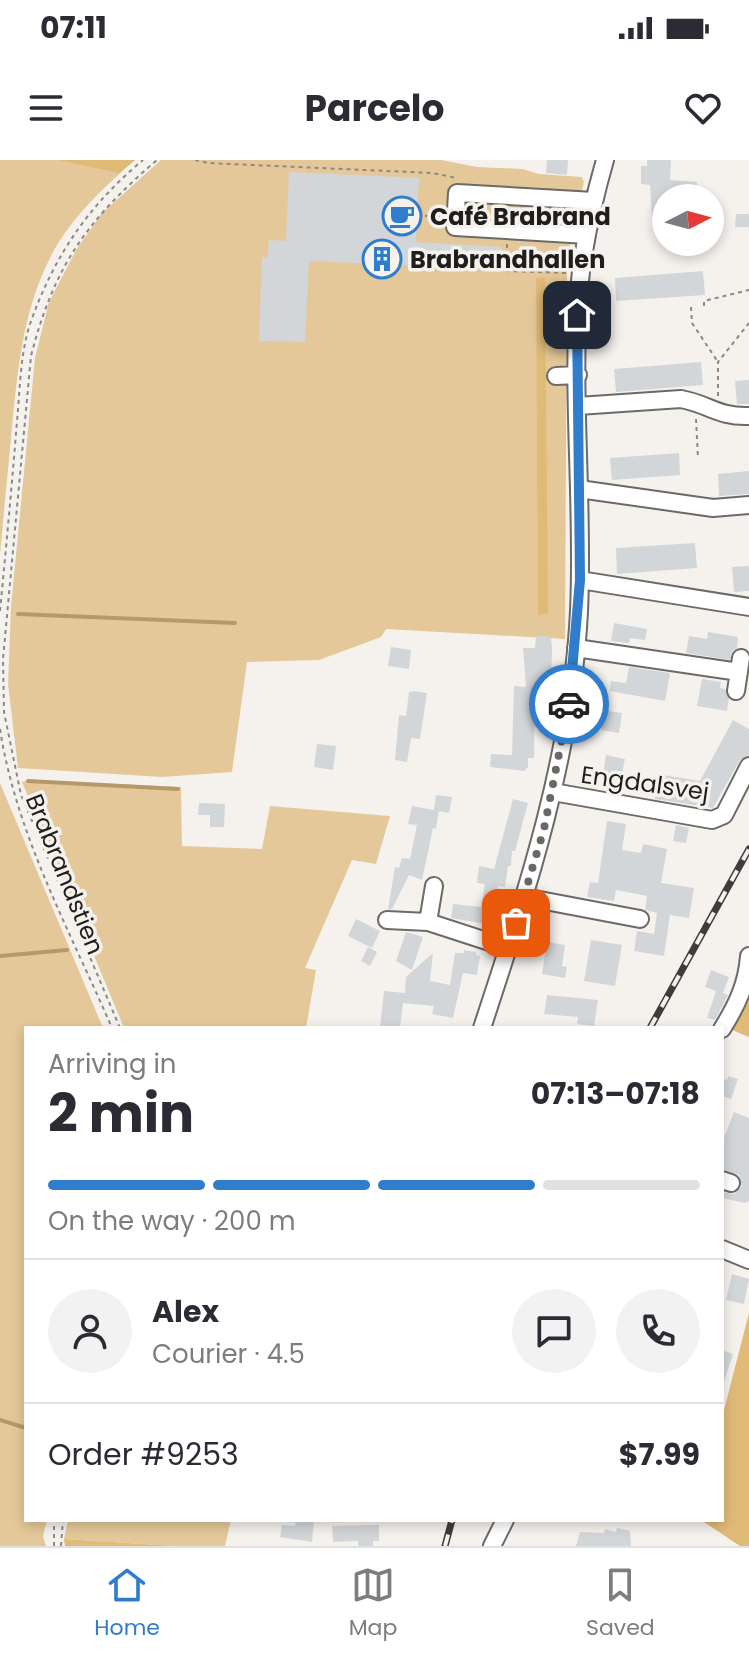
<!DOCTYPE html>
<meta charset="utf-8">
<style>
body{margin:0;font-family:Poppins,sans-serif;background:#f2f2f3;color:#2b2b33;height:100vh;display:flex;flex-direction:column;font-size:30px;white-space:nowrap}
*{box-sizing:border-box;margin:0}
p{font-size:26px;color:#7c7c81}
.icon{flex:none;width:44px;height:44px;fill:none;stroke:currentColor;stroke-width:2;stroke-linecap:round;stroke-linejoin:round}
.map{position:relative;flex:1;overflow:hidden}
.side{position:absolute;left:24px;top:866px;width:700px;height:496px;display:flex;flex-direction:column;background:#fff;border-radius:0px;box-shadow:0 4px 12px #0003}
.side>*{flex:none}
.needle{width:52px;rotate:84deg}
.fabs{position:absolute;left:652px;top:24px;display:grid;gap:16px}
.fabs a{display:grid;place-items:center;width:72px;height:72px;border-radius:50%;background:#fff;box-shadow:0 4px 12px #0003;font-size:40px}
.pin{position:absolute;display:grid;place-items:center;width:68px;height:68px;color:#fff;margin:-34px;border-radius:16px;box-shadow:0 4px 12px #0006}
.courier{position:absolute;display:grid;place-items:center;width:80px;height:80px;margin:-40px;border:6px solid #317dcd;border-radius:50%;background:#fff;color:#222;box-shadow:0 2px 10px #0007}
.overview em{font-style:normal;font-weight:700}
.overview div{display:flex;flex-direction:column-reverse}
.overview{display:flex;align-items:center;justify-content:space-between;height:136px;padding:0 24px}
h1{font-size:52px;font-weight:700;line-height:60px}
.bar{display:grid;grid-template-columns:repeat(4,1fr);gap:12px 8px;align-content:center;height:96px;padding:0 24px}
.bar i{height:10px;border-radius:6px;background:#e1e1e2}
.bar .on{background:#317dcd}
.bar p{grid-column:span 4}
.line{display:flex;align-items:center;gap:20px;padding:0 24px;border-top:2px solid #e1e1e2}
.line div{flex:1}
.round{display:grid;place-items:center;flex:none;width:84px;height:84px;border-radius:42px;background:#f2f2f3}
.status{display:flex;justify-content:space-between;align-items:center;height:56px;padding:0 40px;background:#fff;direction:ltr}
.status svg{height:22px;fill:currentColor}
header{display:flex;justify-content:space-between;align-items:center;height:104px;padding:0 24px;background:#fff;font-size:36px;font-weight:700}
.dock{display:flex;justify-content:space-around;align-items:center;height:112px;border-top:2px solid #e1e1e2;background:#fff;font-size:22px;color:#7c7c81}
.dock a{display:grid;justify-items:center;gap:4px}
.dock .on{color:#317dcd}
.map>svg:first-child{display:block}
.green{fill:#e4c899}
.forest{fill:#e0ba77}
.lines{fill:none;stroke-linecap:round;stroke-linejoin:round}
.stream{stroke:#b5996a;stroke-width:4}
.building{fill:#d2d6d9}
.minor-casing{stroke:#6c6a66;stroke-width:20}
.path{stroke:#8b8986;stroke-width:2;stroke-dasharray:4 4;stroke-linecap:butt}
.minor{stroke:#fff;stroke-width:16}
.rail-casing{stroke:#3f3d3b;stroke-width:7}
.rail{stroke:#f5f2ee;stroke-width:4;stroke-dasharray:12;stroke-linecap:butt}
.done{stroke:#6a6866;stroke-width:8;stroke-dasharray:0 14.4}
.route{stroke:#317dcd;stroke-width:10}
.labels{text-anchor:middle;dominant-baseline:central;stroke-width:7;stroke-linejoin:round;paint-order:stroke}
.poi-label{font-size:24px;font-weight:bold;fill:#1f1e1c;stroke:#f5f2ee;text-anchor:start}
.street-label{font-size:24px;fill:#1f1e1c;stroke:#f5f2ee}
</style>
<div class="status"><b>07:11</b><svg viewBox="0 0 49 12"><path d="M0 12V9h3v3zM5 12V6h3v6zM10 12V3h3v9zM15 12V0h3v12zM26 1h20v11H26zM47 4h2v5h-2z"/></svg></div>
<header><svg class="icon" aria-label="menu" viewBox="0 0 24 24"><path d="M4 6h16M4 12h16M4 18h16"/></svg>Parcelo<svg class="icon" aria-label="heart" viewBox="0 0 24 24"><path d="M12 20l-8-8c-3-5 5-10 8-4 3-6 11-1 8 4z"/></svg></header>
<div class="map">
<svg width="749" height="1386" viewBox="0 0 749 1386">
<rect width="100%" height="100%" fill="#f5f2ee"/>
<path class="green" d="M 0,0 L 135,0 C 104,27 70,59 51,96 C 23,150 18,208 12,267 C 8,309 4,352 0,394 Z
M 161,0 L 441,0 L 477,7 L 523,9 L 539,14 L 582,17 L 584,22 L 567,99 L 565,479 L 386,469 L 381,477 L 319,500 L 247,502 L 232,612 L 162,617 L 18,608 L 8,524 L 11,447 L 35,198 L 49,142 L 76,90 L 102,53 Z
M 29,620 L 181,627 L 182,686 L 262,689 L 270,646 L 390,656 L 376,704 L 352,700 L 305,808 L 316,810 L 306,868 L 124,868 L 22,622 Z
M 0,623 L 103,868 L 26,868 L 26,1360 L 47,1360 L 43,1376 L 46,1386 L 0,1386 Z
M 68,1360 L 231,1360 L 225,1386 L 175,1386 L 64,1379 Z"/>
<path class="forest" d="M 58,0 L 135,0 L 119,13 Z
M 545,117 L 548,453 L 538,455 L 536,118 Z
M 749,829 L 749,877 L 732,870 Z
M 749,1153 L 749,1386 L 740,1386 L 701,1360 L 722,1360 L 722,1258 Z
M 64,1379 L 175,1386 L 65,1386 Z"/>
<g class="lines">
<path class="stream" d="M 18,454 L 235,463
M 28,621 L 178,629
M 0,796 L 67,790
M 0,1260 L 26,1268"/>
</g>
<path class="building" d="M 547,0 L 568,0 L 567,15 L 546,13 Z
M 647,0 L 671,0 L 670,20 L 697,22 L 696,38 L 666,38 L 666,59 L 652,59 L 650,25 L 641,24 L 641,6 L 647,6 Z
M 289,12 L 419,18 L 416,82 L 502,87 L 501,109 L 309,101 L 305,182 L 259,181 L 262,97 L 268,97 L 269,80 L 286,81 Z
M 736,54 L 749,54 L 749,67 L 735,67 Z
M 703,111 L 705,135 L 616,141 L 615,118 Z
M 701,202 L 703,225 L 616,232 L 614,209 Z
M 749,220 L 749,244 L 737,244 L 735,221 Z
M 679,293 L 680,315 L 612,320 L 610,298 Z
M 749,311 L 749,334 L 719,336 L 718,314 Z
M 695,383 L 697,408 L 617,414 L 616,388 Z
M 749,406 L 749,431 L 734,432 L 732,407 Z
M 614,463 L 647,469 L 645,480 L 630,478 L 629,483 L 611,481 Z
M 708,472 L 738,477 L 737,488 L 732,492 L 730,500 L 686,493 L 689,476 L 707,479 Z
M 536,476 L 551,477 L 552,489 L 551,528 L 542,527 L 542,536 L 535,538 L 534,598 L 528,598 L 528,607 L 524,611 L 490,607 L 491,594 L 512,595 L 514,526 L 526,527 L 523,488 L 535,488 Z
M 391,487 L 411,490 L 409,509 L 388,506 Z
M 629,507 L 670,513 L 665,541 L 610,531 L 611,521 L 626,523 Z
M 702,519 L 721,522 L 720,528 L 725,529 L 729,539 L 727,551 L 697,546 Z
M 414,531 L 427,533 L 420,579 L 411,578 L 407,602 L 395,600 L 399,555 L 406,556 L 409,532 Z
M 607,551 L 622,553 L 619,573 L 601,570 Z
M 733,560 L 749,569 L 749,595 L 740,600 L 713,648 L 655,639 L 658,614 L 700,621 Z
M 317,584 L 336,586 L 333,610 L 314,607 Z
M 606,595 L 625,599 L 621,618 L 603,615 Z
M 436,635 L 452,637 L 449,653 L 434,650 Z
M 513,639 L 528,643 L 515,691 L 512,691 L 511,706 L 508,706 L 505,727 L 498,726 L 492,765 L 451,758 L 453,744 L 481,747 L 485,724 L 477,723 L 479,706 L 494,709 Z
M 199,643 L 225,644 L 224,667 L 210,667 L 210,655 L 198,655 Z
M 412,646 L 439,651 L 436,669 L 433,668 L 422,720 L 409,715 L 392,749 L 388,749 L 395,707 L 399,708 L 402,698 L 410,699 L 417,665 L 408,664 Z
M 607,661 L 626,664 L 622,690 L 641,693 L 643,684 L 667,689 L 661,723 L 694,728 L 689,758 L 670,755 L 664,796 L 634,791 L 637,771 L 654,774 L 657,753 L 645,750 L 647,736 L 616,730 L 614,741 L 587,737 L 590,722 L 598,723 Z
M 676,665 L 689,668 L 686,683 L 673,681 Z
M 356,759 L 380,771 L 372,788 L 348,776 Z
M 406,772 L 423,777 L 412,810 L 396,801 Z
M 591,780 L 622,785 L 615,826 L 584,821 Z
M 547,782 L 565,785 L 562,806 L 567,807 L 565,818 L 542,814 Z
M 368,787 L 377,792 L 370,806 L 361,801 Z
M 464,790 L 476,792 L 476,795 L 480,796 L 477,815 L 463,813 L 453,858 L 432,854 L 434,846 L 403,843 L 400,868 L 380,868 L 384,831 L 405,833 L 406,817 L 433,793 L 430,821 L 450,825 L 455,793 L 464,793 Z
M 711,810 L 729,817 L 723,833 L 728,835 L 715,860 L 707,858 L 716,831 L 705,827 Z
M 547,835 L 598,840 L 594,866 L 577,864 L 578,857 L 544,854 Z
M 728,916 L 738,919 L 731,939 L 722,936 L 722,918 L 727,920 Z
M 734,952 L 749,958 L 749,1041 L 745,1043 L 722,1038 L 722,1032 L 734,1034 L 742,1026 L 739,1015 L 722,1009 L 722,977 L 724,978 Z
M 732,1114 L 749,1119 L 744,1144 L 726,1140 Z
M 722,1190 L 733,1194 L 724,1222 L 722,1222 Z
M 296,1360 L 314,1360 L 312,1382 L 280,1377 L 282,1365 L 295,1366 Z
M 379,1365 L 379,1381 L 373,1381 L 373,1386 L 358,1386 L 358,1381 L 333,1382 L 332,1366 Z
M 617,1368 L 630,1371 L 631,1386 L 576,1386 L 580,1372 L 604,1373 L 605,1369 L 616,1372 Z"/>
<g class="lines">
<defs>
<path id="minor" d="M 587,75 L 455,67 L 457,33 L 594,41
M 556,216 L 578,215
M 578,246 L 681,239 C 709,244 717,257 749,256
M 579,329 L 713,348 L 749,345
M 580,420 L 749,447
M 576,488 L 739,512
M 736,531 L 741,498
M 553,632 L 712,660 L 724,655 L 749,606
M 434,726 L 428,762 L 508,788
M 524,737 L 640,759
M 387,760 L 428,762
M 482,868 C 527,731 572,596 579,451 C 584,344 571,237 579,130 C 583,86 593,42 605,0
M 722,869 C 737,845 747,824 749,796
M 722,1020 L 731,1023
M 722,1089 L 749,1100
M 492,1386 L 505,1360"/>
</defs>
<use href="#minor" class="minor-casing"/>
<path class="path" d="M 195,0 L 208,3 L 432,13 L 457,18
M 417,55 L 440,57
M 507,84 L 507,94 L 567,97
M 507,95 L 506,111 L 565,113 L 565,98
M 552,111 L 553,97
M 704,146 L 704,141 L 749,130
M 691,147 L 692,163 L 718,202
M 718,236 L 718,202 L 749,163
M 696,259 L 698,298
M 0,451 C 6,388 12,325 17,261 C 20,231 20,194 30,164 C 54,96 88,46 143,0
M 0,569 C 16,674 70,771 112,868
M 120,868 L 21,635 L 4,552 L 3,499 L 31,196 C 54,106 87,60 157,0
M 54,1386 L 54,1360
M 61,1386 L 63,1360"/>
<use href="#minor" class="minor"/>
<defs>
<path id="rail" d="M 650,868 L 749,689
M 445,1386 L 452,1360"/>
</defs>
<use href="#rail" class="rail-casing"/>
<use href="#rail" class="rail"/>
</g>
<g class="lines">
<path class="done" d="M 516,763 L 544,669 L 569,544"/>
<path class="route" d="M 569,544 L 580,420 L 577,155"/>
</g>
<defs>
<symbol id="cafe-ring" viewBox="-11 -11 22 22"><circle r="9.5" fill="#f5f2ee" stroke="#317dcd" stroke-width="1.5"/><path d="M-5.5-4.5H6V0H3Q3 3.5 0 3.5H-2.5Q-5.5 3.5-5.5 0ZM3-3.2v2h1.7v-2ZM-6 4.5H4V6H-6Z" fill="#317dcd"/></symbol>
<symbol id="building-ring" viewBox="-11 -11 22 22"><circle r="9.5" fill="#f5f2ee" stroke="#317dcd" stroke-width="1.5"/><path d="M-4-6H4V6H1V3H-1V6H-4ZM-2.5-4.3h1.7v1.8h-1.7ZM.8-4.3h1.7v1.8H.8ZM-2.5-1h1.7V.8h-1.7ZM.8-1h1.7V.8H.8Z" fill="#317dcd"/></symbol>
</defs>
<g fill-rule="evenodd">
<use href="#cafe-ring" x="380" y="34" width="44" height="44"/>
<use href="#building-ring" x="360" y="77" width="44" height="44"/>
</g>
<g class="labels">
<g class="poi-label">
<text x="430" y="56">Café Brabrand</text>
<text x="410" y="99">Brabrandhallen</text>
</g>
<g class="street-label">
<text transform="translate(645 623) rotate(8)">Engdalsvej</text>
<text transform="translate(65 714) rotate(68)">Brabrandstien</text>
</g>
</g>
</svg>
<div class="fabs">
<a><svg class="needle" viewBox="-14 -14 28 28"><path d="M0-13l5 13h-10z" fill="#e53935"/><path d="M0 13l5-13h-10z" fill="#7c7c81"/></svg></a>
</div>
<div class="pin" style="left:516px;top:763px;background:#ea580c"><svg class="icon" aria-label="bag" viewBox="0 0 24 24"><path d="M5 8h14l-1 12H6zM9 8a3 3 0 0 1 6 0"/></svg></div>
<div class="pin" style="left:577px;top:155px;background:#1f2937"><svg class="icon" aria-label="home" viewBox="0 0 24 24"><path d="M3 11l9-7 9 7M6 9v11h12V9"/></svg></div>
<div class="courier" style="left:569px;top:544px"><svg class="icon" aria-label="car" viewBox="0 0 24 24"><path d="M5 17H2v-5l4-1 3-4h7l3 4 3 1v5h-3M9 17h6M6 11h13"/><circle cx="7" cy="17" r="2"/><circle cx="17" cy="17" r="2"/></svg></div>
<section class="side">
<div class="overview"><div><h1>2 min</h1><p>Arriving in</p></div><em>07:13–07:18</em></div>
<div class="bar"><i class="on"></i><i class="on"></i><i class="on"></i><i></i><p>On the way · 200 m</p></div>
<div class="line" style="height:144px"><a class="round"><svg class="icon" aria-label="person" viewBox="0 0 24 24"><circle cx="12" cy="8" r="4"/><path d="M4 21q1-7 8-7t8 7"/></svg></a><div><b>Alex</b><p>Courier · 4.5</p></div><a class="round"><svg class="icon" aria-label="chat" viewBox="0 0 24 24"><path d="M4 5h16v11H9l-5 4z"/></svg></a><a class="round"><svg class="icon" aria-label="phone" viewBox="0 0 24 24"><path d="M5 4h4l2 5-3 2q2 4 5 5l2-3 5 2v4C11 20 4 13 5 4z"/></svg></a></div>
<div class="line" style="height:104px"><div>Order #9253</div><b>$7.99</b></div>
</section>
</div>
<nav class="dock">
<a class="on"><svg class="icon" aria-label="home" viewBox="0 0 24 24"><path d="M3 11l9-7 9 7M6 9v11h12V9"/></svg>Home</a>
<a><svg class="icon" aria-label="map" viewBox="0 0 24 24"><path d="M3 6l6-2 6 2 6-2v14l-6 2-6-2-6 2zM9 4v14M15 6v14"/></svg>Map</a>
<a><svg class="icon" aria-label="saved" viewBox="0 0 24 24"><path d="M7 4h10v16l-5-4-5 4z"/></svg>Saved</a>
</nav>
